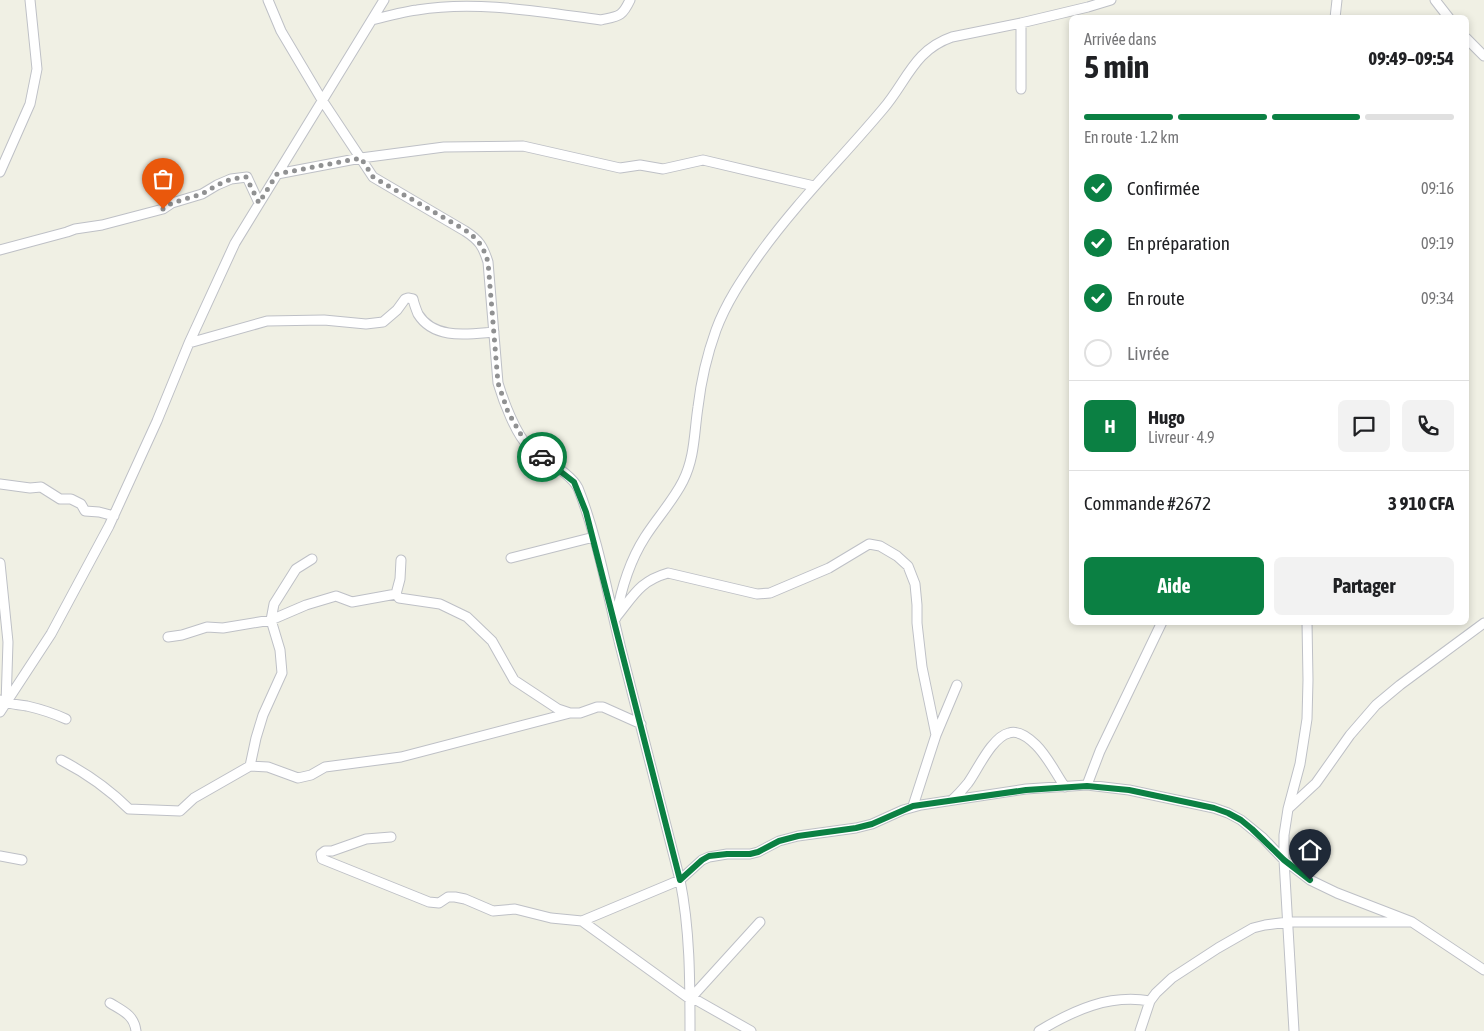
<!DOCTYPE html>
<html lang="fr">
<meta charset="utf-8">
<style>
body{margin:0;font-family:"Asap Condensed",sans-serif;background:#f2f2f2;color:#202124;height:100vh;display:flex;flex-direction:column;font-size:19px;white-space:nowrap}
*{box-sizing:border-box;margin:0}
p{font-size:16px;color:#757577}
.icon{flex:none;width:28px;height:28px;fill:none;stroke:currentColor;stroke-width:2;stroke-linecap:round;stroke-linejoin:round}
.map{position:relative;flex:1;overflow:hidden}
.drawer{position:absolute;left:1069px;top:15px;width:400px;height:610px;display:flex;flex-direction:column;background:#fff;border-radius:8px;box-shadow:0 2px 8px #0003}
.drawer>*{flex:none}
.pin{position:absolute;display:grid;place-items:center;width:42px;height:42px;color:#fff;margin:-51px -21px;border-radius:50% 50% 50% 0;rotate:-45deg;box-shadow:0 0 5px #0007}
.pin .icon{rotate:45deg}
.courier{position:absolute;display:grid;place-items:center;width:50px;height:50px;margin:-25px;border:4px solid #0b8043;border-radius:50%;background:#fff;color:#222;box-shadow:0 1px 6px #0007}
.summary em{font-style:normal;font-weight:700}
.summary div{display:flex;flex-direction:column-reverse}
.summary{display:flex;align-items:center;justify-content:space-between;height:85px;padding:0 15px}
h1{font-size:32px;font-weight:700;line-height:38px}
.bar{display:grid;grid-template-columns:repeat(4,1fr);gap:8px 5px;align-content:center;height:60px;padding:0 15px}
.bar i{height:6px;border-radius:4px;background:#e0e0e0}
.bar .current{background:#0b8043}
.bar p{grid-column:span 4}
.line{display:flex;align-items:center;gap:12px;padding:0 15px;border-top:1px solid #e0e0e0}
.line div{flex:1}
.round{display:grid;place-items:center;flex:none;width:52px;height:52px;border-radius:8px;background:#f2f2f2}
ol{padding:0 15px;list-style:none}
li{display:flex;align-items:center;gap:15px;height:55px}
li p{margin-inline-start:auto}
li .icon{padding:5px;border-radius:50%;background:#0b8043;color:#fff;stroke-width:4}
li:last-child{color:#757577}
li i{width:28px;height:28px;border:2px solid #e0e0e0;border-radius:50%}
.button{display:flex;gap:10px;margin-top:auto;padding:10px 15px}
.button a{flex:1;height:58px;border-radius:8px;background:#0b8043;color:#fff;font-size:20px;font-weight:700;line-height:58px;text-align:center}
.button a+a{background:#f2f2f2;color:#202124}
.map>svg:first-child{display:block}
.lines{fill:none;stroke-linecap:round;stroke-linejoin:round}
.minor-casing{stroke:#bec0c6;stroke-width:11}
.minor{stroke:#fff;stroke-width:9}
.done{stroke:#909192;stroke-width:5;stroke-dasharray:0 9}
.route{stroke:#0b8043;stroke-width:6}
</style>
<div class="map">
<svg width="1484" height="1031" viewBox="0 0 1484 1031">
<rect width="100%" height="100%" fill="#f0f0e4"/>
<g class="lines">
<defs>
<path id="minor" d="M 268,0 L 281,31 L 322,100 L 373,177 L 465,231 C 479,240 483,246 488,262 L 498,383 C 503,400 516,435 529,447 C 541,458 571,473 578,488 C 598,538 608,597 621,649 C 640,726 661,803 680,880 C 690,930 690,980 690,1031
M 1435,0 L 1449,18
M 1335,18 L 1337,0
M 372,20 C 387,16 402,12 417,10 C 477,0 541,12 601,20 C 619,16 622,17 630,0
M 1466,38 L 1484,56
M 1021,89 L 1021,23
M 0,172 L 30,104 L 37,69 L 30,0
M 277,174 L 361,158 L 444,147 L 523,146 L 620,168 L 640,165 L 663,169 L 703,160 L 814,186
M 0,250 L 67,232 L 75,229 L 102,225 L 163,209 L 172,203 L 202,194 L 217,185 L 231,179 L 247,177 L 259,203
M 189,343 L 267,321 L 324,320 L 366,324 L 383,322 L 397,310 L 405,299 L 408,298 L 413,299 C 414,304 416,309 418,314 C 434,340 468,334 494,332
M 0,484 L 30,488 L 41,487 L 60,499 L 71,499 L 81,504 L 85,511 L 99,512 L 114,516
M 511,558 L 594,537
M 401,560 L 400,579 L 396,594 L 399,598 L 440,604 L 467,617 L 492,641 L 514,680 L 558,709 L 570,713 L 580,713 L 597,707 L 603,707 L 641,724
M 0,563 L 8,642 L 6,704
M 617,616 C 634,595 640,581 668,573 L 757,594 L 770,593 L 829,568 L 869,544 L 880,546 L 897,556 L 908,566 L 915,584 L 917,605 L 917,623 L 922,667 L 936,735
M 616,618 C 621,589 629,562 645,537 C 657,518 673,501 683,481 C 695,457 694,433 698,407 C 701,381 707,355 716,330 C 726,303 742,279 759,255 C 796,203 842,158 883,109 C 907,81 914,50 952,37 L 1021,23 L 1088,7 L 1111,0
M 168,637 L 182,635 L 207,627 L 223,628 L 271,620 L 306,605 L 336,596 L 352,602 L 396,594
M 0,700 C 9,705 17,704 27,706 C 40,709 53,713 66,719
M 0,712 L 51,634 L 109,526 L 157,421 L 189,343 L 235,243 L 384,0
M 61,760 C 86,773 109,789 129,809 L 180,811 L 194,798 L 250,766 L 256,738 L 263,715 L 282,673 L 280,650 L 271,620 L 274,604 L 296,569 L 312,559
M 250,766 L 268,767 L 298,778 L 311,775 L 325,767 L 401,757 L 570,713
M 1087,785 L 1100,751 L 1162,622
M 952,800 C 958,795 963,789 968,783 C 978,769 992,737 1009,733 C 1019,730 1030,739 1036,745 C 1048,757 1056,774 1065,787
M 913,806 L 936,735 L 957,685
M 1289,808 L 1316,783 L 1350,735 L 1376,705 L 1400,685 L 1484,623
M 391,837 L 366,839 L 332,851 L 325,851 L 321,854 L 322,859 L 429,902 L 439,903 L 448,897 L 455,897 L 465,899 L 493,911 L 515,909 L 551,918 L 582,921 L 690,999 L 760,922
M 0,856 L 22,860
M 582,921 L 680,880 L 702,860 L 709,857 L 727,854 L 750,854 L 758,852 L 779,841 L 798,836 L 856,828 L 872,824 L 903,810 L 921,805 L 1026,789 L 1087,785 L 1129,790 L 1214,808 L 1228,813 L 1241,820 L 1263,838 L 1284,860 L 1310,880 L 1337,893 L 1412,922 L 1484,970
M 691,997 L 751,1031
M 110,1003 C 123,1011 134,1015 136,1031
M 1039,1031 C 1074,1010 1109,994 1150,1001
M 1140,1031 L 1150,1001 L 1156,993 L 1172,978 L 1218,948 L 1253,928 L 1265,925 L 1288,922 L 1409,922
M 1294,1031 L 1284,860 L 1284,835 L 1288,809 L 1300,764 L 1307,719 L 1308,680 L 1307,622"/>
</defs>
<use href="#minor" class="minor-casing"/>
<use href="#minor" class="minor"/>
</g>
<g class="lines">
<path class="done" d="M 163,209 L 172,203 L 202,194 L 217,185 L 231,179 L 246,177 L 259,203 L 277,174 L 361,158 L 373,177 L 465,230 C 479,240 483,246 488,262 L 498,383 L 508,412 L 524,440 L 528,446 L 542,457"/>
<path class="route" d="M 542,457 L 574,482 L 586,512 L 680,880 L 702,860 L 709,856 L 727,854 L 750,854 L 758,852 L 779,841 L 798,836 L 856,828 L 872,824 L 913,806 L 1026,790 L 1087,786 L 1129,790 L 1214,808 L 1228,813 L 1241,820 L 1252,829 L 1284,860 L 1310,880"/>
</g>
</svg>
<div class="pin" style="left:163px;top:209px;background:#ea580c"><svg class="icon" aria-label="bag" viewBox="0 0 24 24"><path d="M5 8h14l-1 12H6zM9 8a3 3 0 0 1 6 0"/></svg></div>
<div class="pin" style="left:1310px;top:880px;background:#1f2937"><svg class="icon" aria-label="home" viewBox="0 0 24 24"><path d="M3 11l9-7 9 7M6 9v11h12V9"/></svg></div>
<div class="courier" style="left:542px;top:457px"><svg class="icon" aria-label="car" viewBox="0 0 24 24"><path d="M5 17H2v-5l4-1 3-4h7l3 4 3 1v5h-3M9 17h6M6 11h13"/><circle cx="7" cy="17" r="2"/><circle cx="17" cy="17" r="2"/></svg></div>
<section class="drawer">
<div class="summary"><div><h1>5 min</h1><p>Arrivée dans</p></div><em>09:49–09:54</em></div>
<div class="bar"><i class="current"></i><i class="current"></i><i class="current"></i><i></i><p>En route · 1.2 km</p></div>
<ol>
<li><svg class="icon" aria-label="check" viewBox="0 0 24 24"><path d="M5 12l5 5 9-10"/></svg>Confirmée<p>09:16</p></li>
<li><svg class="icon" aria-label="check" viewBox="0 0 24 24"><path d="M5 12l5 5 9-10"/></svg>En préparation<p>09:19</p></li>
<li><svg class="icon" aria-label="check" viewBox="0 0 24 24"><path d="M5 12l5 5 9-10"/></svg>En route<p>09:34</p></li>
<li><i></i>Livrée</li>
</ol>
<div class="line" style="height:90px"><b class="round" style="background:#0b8043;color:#fff">H</b><div><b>Hugo</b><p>Livreur · 4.9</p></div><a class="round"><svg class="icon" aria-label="chat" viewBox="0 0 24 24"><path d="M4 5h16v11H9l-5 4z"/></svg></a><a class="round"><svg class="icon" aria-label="phone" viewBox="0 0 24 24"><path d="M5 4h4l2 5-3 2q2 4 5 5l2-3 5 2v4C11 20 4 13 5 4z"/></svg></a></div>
<div class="line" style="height:65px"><div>Commande #2672</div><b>3 910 CFA</b></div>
<div class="button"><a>Aide</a><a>Partager</a></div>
</section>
</div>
